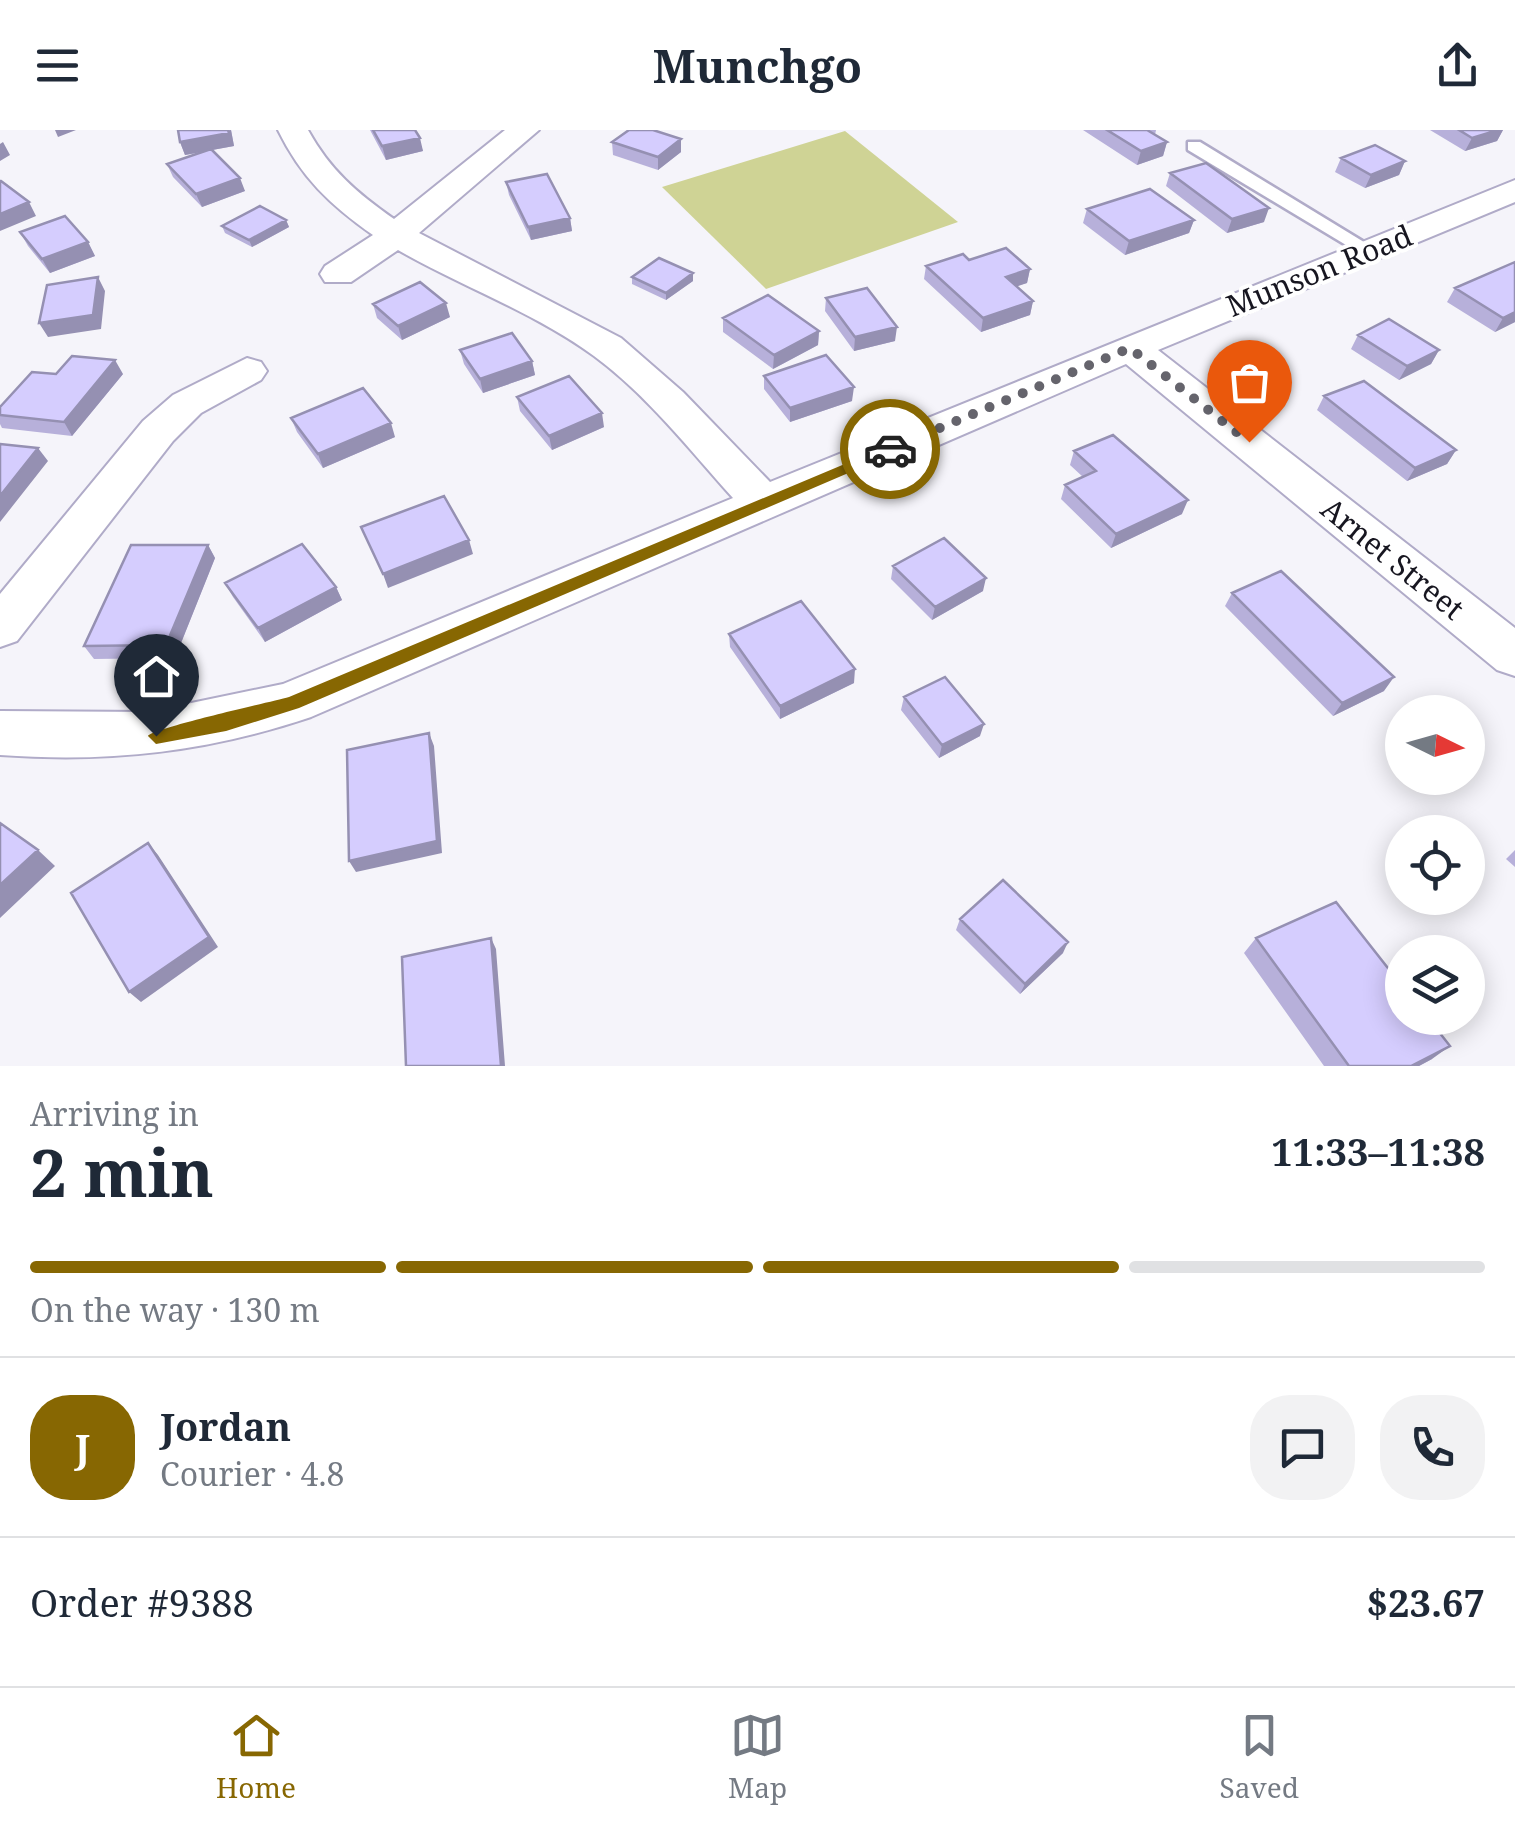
<!DOCTYPE html>
<meta charset="utf-8">
<style>
body{margin:0;font-family:"Noto Serif",serif;background:#f2f2f3;color:#1f2937;height:100vh;display:flex;flex-direction:column;font-size:38px;white-space:nowrap}
*{box-sizing:border-box;margin:0}
p{font-size:32px;color:#747a83}
.icon{flex:none;width:55px;height:55px;fill:none;stroke:currentColor;stroke-width:2;stroke-linecap:round;stroke-linejoin:round}
.map{position:relative;height:936px;overflow:hidden}
.side{display:flex;flex-direction:column;background:#fff;flex:1}
.side>*{flex:none}
.needle{width:65px;rotate:95deg}
.controls{position:absolute;left:1385px;top:565px;display:grid;gap:20px}
.controls a{display:grid;place-items:center;width:100px;height:100px;border-radius:50%;background:#fff;box-shadow:0 5px 25px #0003;font-size:50px}
.pin{position:absolute;display:grid;place-items:center;width:85px;height:85px;color:#fff;margin:-102px -42px;border-radius:50% 50% 50% 0;rotate:-45deg;box-shadow:0 0 10px #0007}
.pin .icon{rotate:45deg}
.courier{position:absolute;display:grid;place-items:center;width:100px;height:100px;margin:-50px;border:8px solid #876702;border-radius:50%;background:#fff;color:#222;box-shadow:0 2px 12px #0007}
.headline em{font-style:normal;font-weight:700}
.headline div{display:flex;flex-direction:column-reverse}
.headline{display:flex;align-items:center;justify-content:space-between;height:170px;padding:0 30px}
h1{font-size:65px;font-weight:700;line-height:75px}
.bar{display:grid;grid-template-columns:repeat(4,1fr);gap:15px 10px;align-content:center;height:120px;padding:0 30px}
.bar i{height:12px;border-radius:8px;background:#e0e1e3}
.bar .current{background:#876702}
.bar p{grid-column:span 4}
.line{display:flex;align-items:center;gap:25px;padding:0 30px;border-top:2px solid #e0e1e3}
.line div{flex:1}
.round{display:grid;place-items:center;flex:none;width:105px;height:105px;border-radius:40px;background:#f2f2f3}
header{display:flex;justify-content:space-between;align-items:center;height:130px;padding:0 30px;background:#fff;font-size:45px;font-weight:700}
.dock{display:flex;justify-content:space-around;align-items:center;height:140px;border-top:2px solid #e0e1e3;background:#fff;font-size:28px;color:#747a83}
.dock a{display:grid;justify-items:center;gap:5px}
.dock .current{color:#876702}
.map>svg:first-child{display:block}
.green{fill:#cfd395}
.lines{fill:none;stroke-linecap:round;stroke-linejoin:round}
.lane-casing{stroke:#b0abc8;stroke-width:5}
.street-casing{stroke:#b0abc8;stroke-width:4}
.lane{fill:#fff;fill-rule:evenodd}
.street{fill:#fff;fill-rule:evenodd}
.wall{fill:#b7b0da}
.shaded-wall{fill:#9590b2}
.building{fill:#d5cdfe;stroke:#9590b2;stroke-width:2.5}
.route{fill:#876702}
.done{stroke:#65646c;stroke-width:10;stroke-dasharray:0 18}
.labels{text-anchor:middle;dominant-baseline:central;stroke-width:8;stroke-linejoin:round;paint-order:stroke}
.street-label{font-size:30px;fill:#171620;stroke:#fff}
</style>
<header><svg class="icon" aria-label="menu" viewBox="0 0 24 24"><path d="M4 6h16M4 12h16M4 18h16"/></svg>Munchgo<svg class="icon" aria-label="share" viewBox="0 0 24 24"><path d="M12 15V3M7 8l5-5 5 5M5 13v7h14v-7"/></svg></header>
<div class="map">
<svg width="1515" height="936" viewBox="0 0 1515 936">
<rect width="100%" height="100%" fill="#f5f4fa"/>
<path class="green" d="M 845,1 L 958,92 L 766,159 L 662,57 Z"/>
<g class="lines">
<defs>
<path id="lane" d="M 1188,12 L 1200,12 L 1377,120 L 1368,126 L 1361,124 L 1188,20 Z"/>
<path id="street" d="M 278,0 L 308,0 C 330,40 357,63 394,89 L 505,0 L 539,0 L 419,103 L 621,208 L 683,262 L 770,352 L 1515,50 L 1515,72 L 1158,220 L 1515,498 L 1515,546 L 1497,540 L 1126,234 L 311,587 C 207,622 109,633 0,625 L 0,581 L 148,582 L 283,554 L 733,368 C 689,319 647,265 594,226 C 534,182 462,157 398,120 L 351,152 L 325,152 L 320,144 L 325,136 L 373,105 C 330,75 301,47 278,0 Z
M 247,228 L 261,232 L 267,241 L 261,250 L 201,283 L 173,311 L 17,511 L 0,517 L 0,464 L 143,291 L 173,265 Z"/>
</defs>
<use href="#lane" class="lane-casing"/>
<use href="#street" class="street-casing"/>
<use href="#lane" class="lane"/>
<use href="#street" class="street"/>
</g>
<path class="wall" d="M 178,0 L 231,0 L 234,16 L 212,20 L 245,61 L 202,77 L 173,47 L 167,34 L 203,22 L 185,25 L 180,12 Z
M 370,0 L 415,0 L 423,21 L 386,30 Z
M 1083,0 L 1156,0 L 1155,5 L 1167,12 L 1163,26 L 1137,35 Z
M 1430,0 L 1503,0 L 1497,11 L 1465,21 Z
M 612,12 L 681,22 L 658,40 L 613,25 Z
M 1341,28 L 1405,31 L 1399,45 L 1365,58 L 1335,42 Z
M 1170,43 L 1264,92 L 1227,103 L 1166,56 Z
M 506,52 L 570,88 L 572,101 L 531,110 L 509,65 Z
M 1087,79 L 1194,90 L 1189,103 L 1125,125 L 1083,93 Z
M 286,90 L 289,97 L 252,117 L 225,103 L 222,96 Z
M 20,102 L 88,112 L 95,126 L 50,143 L 28,116 Z
M 969,130 L 1030,139 L 1027,153 L 1016,156 L 1033,171 L 1030,185 L 981,202 L 924,149 L 926,136 Z
M 693,143 L 693,151 L 666,170 L 632,154 L 632,147 Z
M 1455,158 L 1515,192 L 1495,202 L 1447,172 Z
M 826,168 L 895,211 L 854,221 L 825,181 Z
M 373,174 L 450,187 L 402,210 L 377,188 Z
M 723,188 L 819,201 L 818,215 L 773,239 L 723,202 Z
M 1358,205 L 1439,220 L 1431,234 L 1399,250 L 1351,219 Z
M 460,220 L 532,231 L 535,245 L 483,263 L 464,234 Z
M 56,244 L 123,244 L 72,306 L 2,298 L 0,294 L 0,277 Z
M 764,246 L 852,271 L 790,292 L 764,259 Z
M 1324,266 L 1456,320 L 1447,334 L 1407,351 L 1317,280 Z
M 517,267 L 604,297 L 552,320 L 520,281 Z
M 291,288 L 395,307 L 323,338 L 297,302 Z
M 1074,321 L 1182,384 L 1111,418 L 1061,369 L 1065,355 L 1083,347 L 1070,335 Z
M 208,415 L 215,428 L 175,528 L 94,529 L 84,516 Z
M 893,436 L 983,461 L 932,490 L 891,449 Z
M 225,453 L 336,457 L 342,470 L 265,512 L 233,467 Z
M 1232,463 L 1384,561 L 1333,586 L 1225,476 Z
M 729,504 L 854,553 L 780,589 L 730,517 Z
M 904,567 L 980,606 L 939,628 L 901,580 Z
M 1515,720 L 1515,737 L 1506,729 Z
M 960,789 L 1063,823 L 1020,864 L 956,800 Z
M 1256,808 L 1432,929 L 1419,936 L 1324,936 L 1244,823 Z"/>
<path class="shaded-wall" d="M 55,0 L 76,0 L 58,7 Z
M 231,0 L 234,16 L 185,25 L 180,12 Z
M 1498,0 L 1503,0 L 1497,11 L 1465,21 L 1472,8 Z
M 420,8 L 423,21 L 386,30 L 382,16 Z
M 681,9 L 681,22 L 658,40 L 658,27 Z
M 3,12 L 10,25 L 0,31 L 0,14 Z
M 1167,12 L 1163,26 L 1137,35 L 1141,21 Z
M 1405,31 L 1399,45 L 1365,58 L 1371,45 Z
M 240,48 L 245,61 L 202,77 L 196,64 Z
M 29,72 L 36,86 L 0,101 L 0,84 Z
M 1269,78 L 1264,92 L 1227,103 L 1232,89 Z
M 570,88 L 572,101 L 531,110 L 528,97 Z
M 286,90 L 289,97 L 252,117 L 249,110 Z
M 1194,90 L 1189,103 L 1125,125 L 1129,111 Z
M 88,112 L 95,126 L 50,143 L 42,129 Z
M 1030,139 L 1027,153 L 1003,161 L 1006,147 Z
M 693,143 L 693,151 L 666,170 L 666,163 Z
M 98,147 L 105,161 L 101,199 L 48,207 L 39,193 Z
M 1033,171 L 1030,185 L 981,202 L 983,188 Z
M 446,173 L 450,187 L 402,210 L 398,196 Z
M 1515,182 L 1515,192 L 1495,202 L 1503,188 Z
M 897,197 L 895,211 L 854,221 L 855,207 Z
M 819,201 L 818,215 L 773,239 L 774,225 Z
M 1439,220 L 1431,234 L 1399,250 L 1407,236 Z
M 115,230 L 123,244 L 72,306 L 64,292 Z
M 532,231 L 535,245 L 483,263 L 480,249 Z
M 854,257 L 852,271 L 790,292 L 790,278 Z
M 602,283 L 604,297 L 552,320 L 549,306 Z
M 391,293 L 395,307 L 323,338 L 318,324 Z
M 38,318 L 48,331 L 0,392 L 0,366 Z
M 1456,320 L 1447,334 L 1407,351 L 1415,338 Z
M 1188,370 L 1182,384 L 1111,418 L 1116,404 Z
M 469,410 L 473,424 L 388,458 L 383,444 Z
M 208,415 L 215,428 L 175,528 L 166,515 Z
M 986,448 L 983,461 L 932,490 L 935,477 Z
M 336,457 L 342,470 L 265,512 L 258,498 Z
M 855,539 L 854,553 L 780,589 L 780,576 Z
M 1394,547 L 1384,561 L 1333,586 L 1342,573 Z
M 984,594 L 980,606 L 939,628 L 942,615 Z
M 429,603 L 434,616 L 442,723 L 356,742 L 349,731 Z
M 148,713 L 158,725 L 218,817 L 141,872 L 129,862 Z
M 38,720 L 55,736 L 0,788 L 0,755 Z
M 491,808 L 496,819 L 505,936 L 501,936 Z
M 1068,812 L 1063,823 L 1020,864 L 1025,854 Z
M 1450,916 L 1432,929 L 1419,936 L 1411,936 Z"/>
<path class="building" d="M 178,0 L 228,0 L 229,3 L 180,12 Z
M 373,0 L 415,0 L 420,8 L 382,16 Z
M 629,0 L 653,0 L 681,9 L 658,27 L 612,12 Z
M 1107,0 L 1147,0 L 1167,12 L 1141,21 Z
M 1459,0 L 1498,0 L 1472,8 Z
M 1375,15 L 1405,31 L 1371,45 L 1341,28 Z
M 211,19 L 240,48 L 196,64 L 167,34 Z
M 1206,33 L 1269,78 L 1232,89 L 1170,43 Z
M 547,44 L 570,88 L 528,97 L 506,52 Z
M 0,51 L 1,51 L 29,72 L 0,84 Z
M 1150,59 L 1194,90 L 1129,111 L 1087,79 Z
M 260,76 L 286,90 L 249,110 L 222,96 Z
M 65,86 L 88,112 L 42,129 L 20,102 Z
M 1006,118 L 1030,139 L 1006,147 L 1033,171 L 983,188 L 926,136 L 963,124 L 969,130 Z
M 659,128 L 693,143 L 666,163 L 632,147 Z
M 1515,132 L 1515,182 L 1503,188 L 1455,158 Z
M 98,147 L 93,185 L 39,193 L 47,155 Z
M 420,152 L 446,173 L 398,196 L 373,174 Z
M 867,158 L 897,197 L 855,207 L 826,168 Z
M 768,165 L 819,201 L 774,225 L 723,188 Z
M 1389,189 L 1439,220 L 1407,236 L 1358,205 Z
M 512,203 L 532,231 L 480,249 L 460,220 Z
M 826,225 L 854,257 L 790,278 L 764,246 Z
M 72,226 L 115,230 L 64,292 L 0,285 L 0,277 L 32,242 L 56,244 Z
M 569,246 L 602,283 L 549,306 L 517,267 Z
M 1364,251 L 1456,320 L 1415,338 L 1324,266 Z
M 363,258 L 391,293 L 318,324 L 291,288 Z
M 1113,305 L 1188,370 L 1116,404 L 1065,355 L 1096,341 L 1074,321 Z
M 0,314 L 38,318 L 0,366 Z
M 444,366 L 469,410 L 383,444 L 361,397 Z
M 944,408 L 986,448 L 935,477 L 893,436 Z
M 302,414 L 336,457 L 258,498 L 225,453 Z
M 131,415 L 208,415 L 166,515 L 84,516 Z
M 1281,441 L 1394,547 L 1342,573 L 1232,463 Z
M 801,471 L 855,539 L 780,576 L 729,504 Z
M 945,547 L 984,594 L 942,615 L 904,567 Z
M 429,603 L 437,711 L 349,731 L 347,620 Z
M 0,693 L 38,720 L 0,755 Z
M 148,713 L 209,807 L 129,862 L 71,763 Z
M 1003,750 L 1068,812 L 1025,854 L 960,789 Z
M 1336,772 L 1402,856 L 1402,888 L 1428,888 L 1450,916 L 1411,936 L 1349,936 L 1256,808 Z
M 491,808 L 501,936 L 406,936 L 402,827 Z"/>
<path class="route" d="M 890,315 L 897,319 L 895,323 L 299,578 L 226,601 L 156,614 L 148,606 C 154,598 267,573 289,567 Z"/>
<g class="lines">
<path class="done" d="M 890,319 L 1130,218 L 1249,312"/>
</g>
<g class="labels">
<g class="street-label">
<text transform="translate(1319 140) rotate(-22)">Munson Road</text>
<text transform="translate(1393 428) rotate(39)">Arnet Street</text>
</g>
</g>
</svg>
<div class="controls">
<a><svg class="needle" viewBox="-14 -14 28 28"><path d="M0-13l5 13h-10z" fill="#e53935"/><path d="M0 13l5-13h-10z" fill="#747a83"/></svg></a>
<a><svg class="icon" aria-label="locate" viewBox="0 0 24 24"><circle cx="12" cy="12" r="6"/><path d="M12 2v4M12 18v4M2 12h4M18 12h4"/></svg></a>
<a><svg class="icon" aria-label="layers" viewBox="0 0 24 24"><path d="M12 4l9 5-9 5-9-5zM3 14l9 5 9-5"/></svg></a>
</div>
<div class="pin" style="left:1249px;top:312px;background:#ea580c"><svg class="icon" aria-label="bag" viewBox="0 0 24 24"><path d="M5 8h14l-1 12H6zM9 8a3 3 0 0 1 6 0"/></svg></div>
<div class="pin" style="left:156px;top:606px;background:#1f2937"><svg class="icon" aria-label="home" viewBox="0 0 24 24"><path d="M3 11l9-7 9 7M6 9v11h12V9"/></svg></div>
<div class="courier" style="left:890px;top:319px"><svg class="icon" aria-label="car" viewBox="0 0 24 24"><path d="M5 17H2v-5l4-1 3-4h7l3 4 3 1v5h-3M9 17h6M6 11h13"/><circle cx="7" cy="17" r="2"/><circle cx="17" cy="17" r="2"/></svg></div>
</div>
<section class="side">
<div class="headline"><div><h1>2 min</h1><p>Arriving in</p></div><em>11:33–11:38</em></div>
<div class="bar"><i class="current"></i><i class="current"></i><i class="current"></i><i></i><p>On the way · 130 m</p></div>
<div class="line" style="height:180px"><b class="round" style="background:#876702;color:#fff">J</b><div><b>Jordan</b><p>Courier · 4.8</p></div><a class="round"><svg class="icon" aria-label="chat" viewBox="0 0 24 24"><path d="M4 5h16v11H9l-5 4z"/></svg></a><a class="round"><svg class="icon" aria-label="phone" viewBox="0 0 24 24"><path d="M5 4h4l2 5-3 2q2 4 5 5l2-3 5 2v4C11 20 4 13 5 4z"/></svg></a></div>
<div class="line" style="height:130px"><div>Order #9388</div><b>$23.67</b></div>
</section>
<nav class="dock">
<a class="current"><svg class="icon" aria-label="home" viewBox="0 0 24 24"><path d="M3 11l9-7 9 7M6 9v11h12V9"/></svg>Home</a>
<a><svg class="icon" aria-label="map" viewBox="0 0 24 24"><path d="M3 6l6-2 6 2 6-2v14l-6 2-6-2-6 2zM9 4v14M15 6v14"/></svg>Map</a>
<a><svg class="icon" aria-label="saved" viewBox="0 0 24 24"><path d="M7 4h10v16l-5-4-5 4z"/></svg>Saved</a>
</nav>
